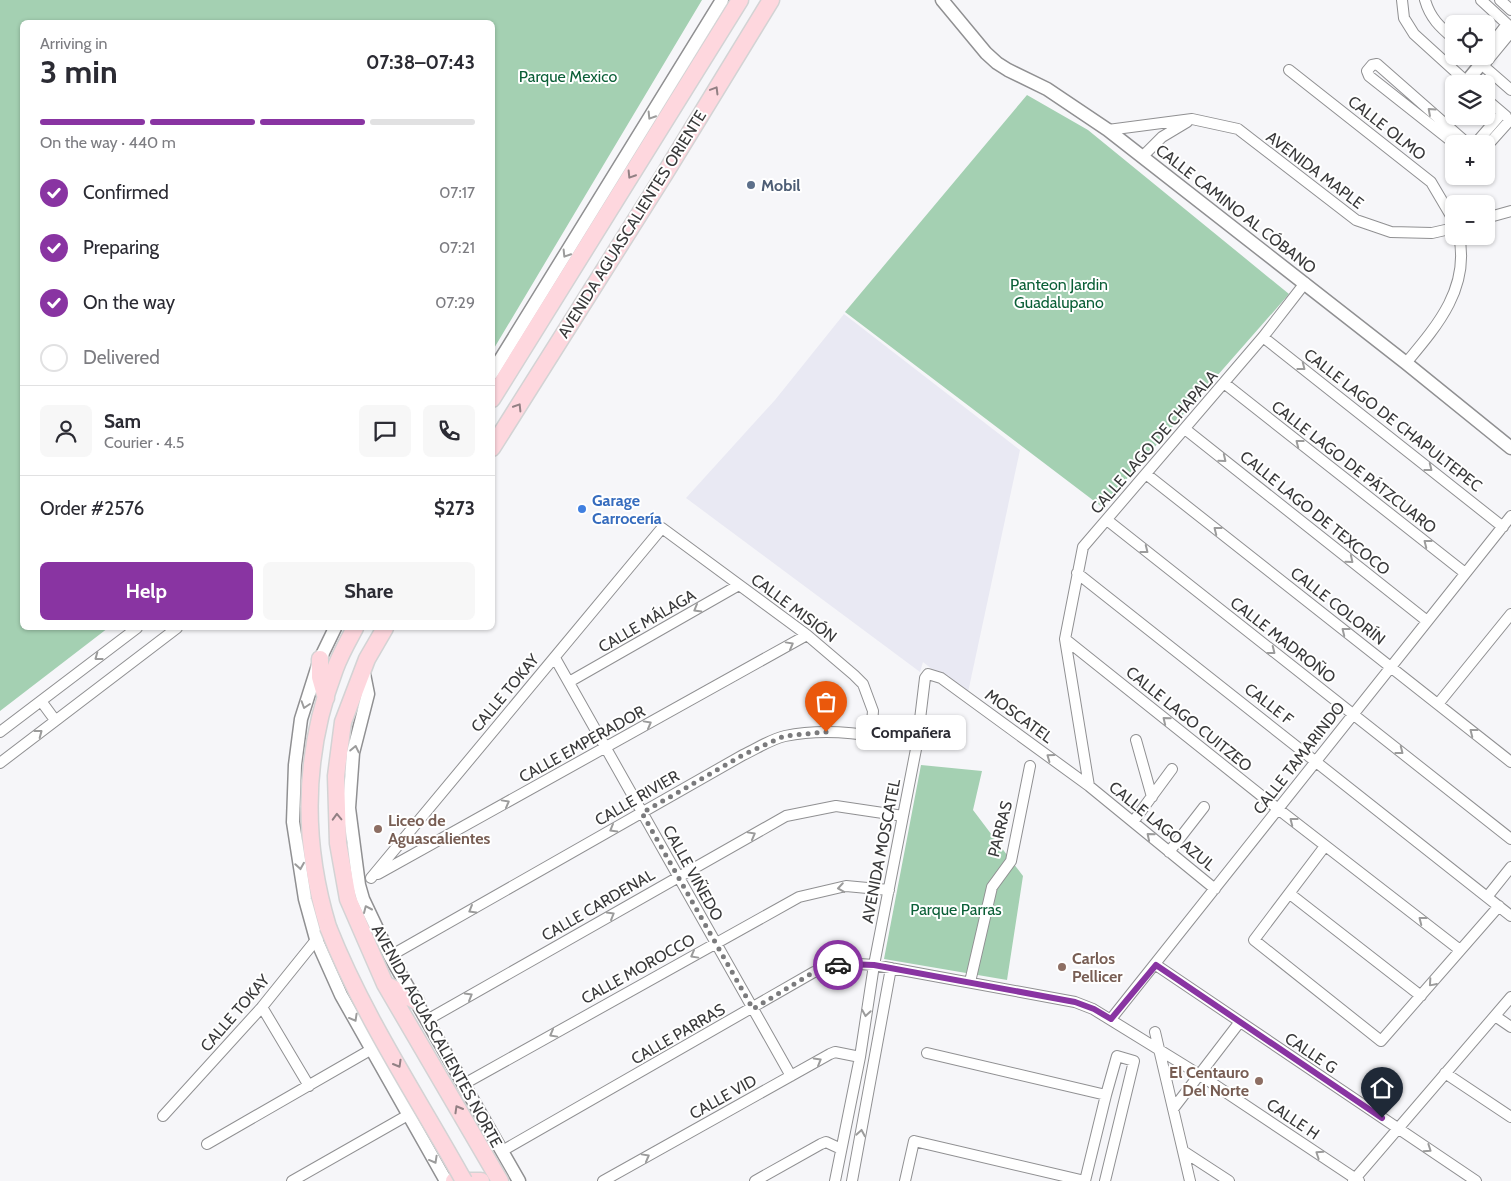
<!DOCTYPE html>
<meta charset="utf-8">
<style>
body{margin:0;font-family:Cabin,sans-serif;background:#f7f7f7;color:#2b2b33;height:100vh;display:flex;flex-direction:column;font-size:19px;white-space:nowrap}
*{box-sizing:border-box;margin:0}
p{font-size:16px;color:#7c7c81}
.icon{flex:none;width:28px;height:28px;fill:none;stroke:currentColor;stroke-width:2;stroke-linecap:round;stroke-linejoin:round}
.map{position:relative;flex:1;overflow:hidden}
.side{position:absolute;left:20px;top:20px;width:475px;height:610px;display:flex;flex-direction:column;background:#fff;border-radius:8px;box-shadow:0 1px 4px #0004}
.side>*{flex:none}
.buttons{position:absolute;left:1445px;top:15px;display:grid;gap:10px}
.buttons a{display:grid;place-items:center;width:50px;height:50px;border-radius:8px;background:#fff;box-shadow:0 1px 4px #0004;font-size:25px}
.pin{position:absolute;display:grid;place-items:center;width:42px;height:42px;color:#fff;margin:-51px -21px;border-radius:50% 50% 50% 0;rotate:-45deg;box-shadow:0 0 5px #0007}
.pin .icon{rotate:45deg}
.courier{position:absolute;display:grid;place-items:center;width:50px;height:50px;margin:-25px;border:4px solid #8934a2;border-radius:50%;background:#fff;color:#222;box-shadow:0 1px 6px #0007}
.bubble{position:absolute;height:35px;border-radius:8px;background:#fff;box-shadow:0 1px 4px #0004;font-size:16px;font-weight:800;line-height:35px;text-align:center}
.overview em{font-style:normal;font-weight:800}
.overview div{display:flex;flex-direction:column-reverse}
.overview{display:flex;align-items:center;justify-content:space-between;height:85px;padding:0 20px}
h1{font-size:32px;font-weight:800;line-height:38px}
.bar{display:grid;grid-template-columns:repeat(4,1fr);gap:8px 5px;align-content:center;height:60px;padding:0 20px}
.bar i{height:6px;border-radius:4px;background:#e1e1e2}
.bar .on{background:#8934a2}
.bar p{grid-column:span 4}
.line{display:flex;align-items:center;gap:12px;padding:0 20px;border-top:1px solid #e1e1e2}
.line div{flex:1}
.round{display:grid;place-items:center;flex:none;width:52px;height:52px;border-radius:8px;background:#f7f7f7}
ol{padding:0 20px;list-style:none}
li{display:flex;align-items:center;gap:15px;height:55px}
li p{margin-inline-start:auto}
li .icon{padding:5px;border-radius:50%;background:#8934a2;color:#fff;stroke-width:4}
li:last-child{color:#7c7c81}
li i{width:28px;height:28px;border:2px solid #e1e1e2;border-radius:50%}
.primary-button{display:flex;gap:10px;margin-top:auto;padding:10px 20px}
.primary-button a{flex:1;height:58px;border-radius:8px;background:#8934a2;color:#fff;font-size:20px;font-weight:800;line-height:58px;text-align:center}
.primary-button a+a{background:#f7f7f7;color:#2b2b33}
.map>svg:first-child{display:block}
.built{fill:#e9e9f3}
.green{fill:#a4d0b2}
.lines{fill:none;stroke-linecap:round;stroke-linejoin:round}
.minor-casing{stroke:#909092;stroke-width:12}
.tertiary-casing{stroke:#909092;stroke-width:15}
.primary-casing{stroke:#d3d3d4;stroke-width:19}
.minor{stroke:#fff;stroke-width:10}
.tertiary{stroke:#fff;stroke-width:12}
.primary{stroke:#fed7de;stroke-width:16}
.primary-bridge-casing{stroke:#d3d3d4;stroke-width:19;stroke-linecap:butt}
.primary-bridge{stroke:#fed7de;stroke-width:16}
.oneway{stroke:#928084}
.oneway2{stroke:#9c9c9c}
.done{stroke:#7b7b7d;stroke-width:5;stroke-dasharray:0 9}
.route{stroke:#8934a2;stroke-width:6}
.service-dot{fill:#5c6f8a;stroke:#fff;stroke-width:2}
.shop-dot{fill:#3f7fe0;stroke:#fff;stroke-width:2}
.education-dot{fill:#8d6e63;stroke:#fff;stroke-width:2}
.labels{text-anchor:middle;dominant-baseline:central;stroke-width:4;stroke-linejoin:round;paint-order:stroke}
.park-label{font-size:16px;fill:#0b5f37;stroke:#fff}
.street-label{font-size:16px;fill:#39393a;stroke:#fff}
.service-label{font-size:16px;font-weight:bold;fill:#4e5e75;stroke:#fff;text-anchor:start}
.shop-label{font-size:16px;font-weight:bold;fill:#366cbe;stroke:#fff;text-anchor:start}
.education-label{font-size:16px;font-weight:bold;fill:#785e54;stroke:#fff;text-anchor:start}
</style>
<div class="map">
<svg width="1511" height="1181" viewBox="0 0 1511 1181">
<rect width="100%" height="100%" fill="#f6f6f9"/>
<path class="built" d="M 844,314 L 1020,450 L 967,697 L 923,662 L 920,672 L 686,498 L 775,400 Z"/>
<path class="green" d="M 0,0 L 702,0 L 493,350 L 492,22 L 22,22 L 22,628 L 108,628 L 0,711 Z
M 1027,95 L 1088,130 L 1289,294 L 1102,507 L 845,312 Z
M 921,765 L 982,771 L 973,810 L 1023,876 L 1007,980 L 884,959 Z"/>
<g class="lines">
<defs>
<path id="minor" d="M 1402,0 L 1404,18 L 1414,34 L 1469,84
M 1425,0 C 1430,18 1440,27 1454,39
M 1481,0 L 1507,24 L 1486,51
M 1500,0 L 1511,10
M 1472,56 L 1511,90
M 1483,66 L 1511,32
M 1289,70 L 1431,182 L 1454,221
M 1486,99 L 1506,116
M 1108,130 L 1192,119 L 1238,129 L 1356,220 L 1391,232 L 1432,233 L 1454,228
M 1455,144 L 1369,76 L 1367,71 L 1372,65 L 1377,64 L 1468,144
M 1475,144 L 1502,113
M 1486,147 L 1510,120
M 1142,157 L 1162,137 L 1187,122
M 1486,218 L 1511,211
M 1263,337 L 1503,527
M 1406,363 C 1437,326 1470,288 1459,236
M 1224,383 L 1465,573
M 1185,429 L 1427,621
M 1146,474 L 1511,762
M 1107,520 L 1511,839
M 1077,573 L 1511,916
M 1065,639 L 1278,809 L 1460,950
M 555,658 L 791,1076
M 569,682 L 739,585
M 41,701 L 55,720
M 1438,704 L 1511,614
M 0,732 L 137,628
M 1136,740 L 1152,797
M 0,763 L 177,628
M 1089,786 L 1065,639 L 1083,547 L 1263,337 L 1305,283
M 1133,822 L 1172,769
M 1325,846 L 1254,940 L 1381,1041 L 1499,906
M 1169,852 L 1204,807
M 378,874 L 807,635
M 371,878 L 662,528 L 807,635 L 854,675 L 863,684 L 873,711 L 871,734
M 1290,894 L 1421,996
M 1487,897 L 1511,867
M 390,956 L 743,755 C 756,749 771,739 785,736 C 829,727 874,735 917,744
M 1156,965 L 1476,1181
M 970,982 L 992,887 L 1011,861 L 1030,766
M 262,1007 L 309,1086
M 1495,1016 L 1511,1027
M 1111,1019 L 1511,516
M 427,1020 L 786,816 L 836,806 L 903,816
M 1155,1032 L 1190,1181
M 927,1053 L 1106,1095
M 1445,1073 L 1511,1117
M 464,1084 L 799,897 L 846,886 L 889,890
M 1173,1109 L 1239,1023
M 163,1116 L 262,1007 L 320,935
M 207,1144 L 372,1049
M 502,1151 L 814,972 L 845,963 L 874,965 L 1075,1002 L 1093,1009 L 1200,1075 L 1359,1181
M 1183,1151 L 1229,1181
M 292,1181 L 408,1115
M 603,1181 L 830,1054 L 835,1052 L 860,1057
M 755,1181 L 821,1144 L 826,1142 L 841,1149
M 835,1181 L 860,1057 L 874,965 L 917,744 L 925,678 L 928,674 L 941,678 L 1089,786 L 1215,889
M 852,1181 L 891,968
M 905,1181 L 914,1141 L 1085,1181
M 1085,1181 L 1106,1095 L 1117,1056 L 1134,1061 L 1105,1181
M 1353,1181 L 1511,997"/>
<path id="tertiary" d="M 942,0 L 986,53 L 997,63 L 1008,70 L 1047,89 L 1108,130 L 1406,363 L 1511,448
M 1467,81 L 1481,64
M 492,373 L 722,0
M 335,628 L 320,659 L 301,719 L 295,765 L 293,822 L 305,899 L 316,939 L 341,995 L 446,1181
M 363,669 L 368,694 L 353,753 L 349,808 L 359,885 L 363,899 L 390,956 L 519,1181"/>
<path id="primary" d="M 492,399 L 740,0
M 492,448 L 664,175 L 771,0
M 385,628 L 367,659 L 343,722 L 336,776 L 338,843 L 348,899 L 385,984 L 500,1181
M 320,659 L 320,677 L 326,698
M 328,927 C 302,841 303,754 335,669 C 340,655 348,641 355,628
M 385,984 L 416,1001
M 454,1181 L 481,1181"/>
</defs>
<use href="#minor" class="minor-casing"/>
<use href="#tertiary" class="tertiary-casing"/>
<use href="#primary" class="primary-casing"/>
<use href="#minor" class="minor"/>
<use href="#tertiary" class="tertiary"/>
<use href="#primary" class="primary"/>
<defs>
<path id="primary-bridge" d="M 328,927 C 363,1016 418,1098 464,1181"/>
</defs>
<use href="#primary-bridge" class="primary-bridge-casing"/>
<use href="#primary-bridge" class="primary-bridge"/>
</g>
<defs><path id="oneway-chevron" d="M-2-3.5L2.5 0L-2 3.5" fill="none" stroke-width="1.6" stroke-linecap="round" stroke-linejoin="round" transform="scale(1.25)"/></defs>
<g class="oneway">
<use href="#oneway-chevron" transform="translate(715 90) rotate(-59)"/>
<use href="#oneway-chevron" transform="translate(631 175) rotate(122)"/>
<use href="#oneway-chevron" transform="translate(518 407) rotate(-58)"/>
<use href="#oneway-chevron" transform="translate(337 817) rotate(-92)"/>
<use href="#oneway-chevron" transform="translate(398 1064) rotate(60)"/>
<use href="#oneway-chevron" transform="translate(458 1109) rotate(-120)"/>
</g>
<g class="oneway2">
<use href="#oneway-chevron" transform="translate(1431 111) rotate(-138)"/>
<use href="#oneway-chevron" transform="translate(651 116) rotate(122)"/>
<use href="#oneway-chevron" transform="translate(566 254) rotate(122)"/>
<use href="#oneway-chevron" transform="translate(1302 367) rotate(38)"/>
<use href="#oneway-chevron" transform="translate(1299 443) rotate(-142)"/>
<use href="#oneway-chevron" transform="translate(1223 459) rotate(39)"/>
<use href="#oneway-chevron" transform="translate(1429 468) rotate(38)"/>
<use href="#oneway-chevron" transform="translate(1217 530) rotate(-142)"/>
<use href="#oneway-chevron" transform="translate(1427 543) rotate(-142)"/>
<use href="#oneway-chevron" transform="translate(1145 550) rotate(38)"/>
<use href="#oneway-chevron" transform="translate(1350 560) rotate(39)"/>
<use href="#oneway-chevron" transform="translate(697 609) rotate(150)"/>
<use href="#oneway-chevron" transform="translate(1345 631) rotate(-142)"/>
<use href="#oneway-chevron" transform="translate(790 645) rotate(-29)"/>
<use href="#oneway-chevron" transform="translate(1272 651) rotate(38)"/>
<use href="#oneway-chevron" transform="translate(98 657) rotate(143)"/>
<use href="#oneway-chevron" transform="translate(305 705) rotate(108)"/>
<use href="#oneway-chevron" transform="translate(1166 720) rotate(-141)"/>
<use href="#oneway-chevron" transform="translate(648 724) rotate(-29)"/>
<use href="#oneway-chevron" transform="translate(1473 732) rotate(-142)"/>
<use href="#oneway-chevron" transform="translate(39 733) rotate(-37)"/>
<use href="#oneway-chevron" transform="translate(355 749) rotate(-78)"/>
<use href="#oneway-chevron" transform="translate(1400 751) rotate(38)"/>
<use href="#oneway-chevron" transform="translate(1050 757) rotate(-144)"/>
<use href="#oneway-chevron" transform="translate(506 803) rotate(-29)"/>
<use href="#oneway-chevron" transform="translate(1293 821) rotate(-142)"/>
<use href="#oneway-chevron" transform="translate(613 829) rotate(150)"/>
<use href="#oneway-chevron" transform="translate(752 835) rotate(-29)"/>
<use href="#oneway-chevron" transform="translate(1150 836) rotate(-140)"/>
<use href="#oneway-chevron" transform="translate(300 866) rotate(81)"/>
<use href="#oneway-chevron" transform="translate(841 888) rotate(171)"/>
<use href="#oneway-chevron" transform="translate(367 909) rotate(-114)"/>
<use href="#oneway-chevron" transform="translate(472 910) rotate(150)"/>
<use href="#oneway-chevron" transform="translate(611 915) rotate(-30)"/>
<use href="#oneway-chevron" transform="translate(1422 920) rotate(-142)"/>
<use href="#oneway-chevron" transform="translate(694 955) rotate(151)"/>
<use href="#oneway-chevron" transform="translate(1432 983) rotate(131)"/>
<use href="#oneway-chevron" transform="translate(469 996) rotate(-30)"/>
<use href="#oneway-chevron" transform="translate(866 1013) rotate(99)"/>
<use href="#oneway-chevron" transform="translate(354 1018) rotate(61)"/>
<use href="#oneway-chevron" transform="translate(553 1034) rotate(151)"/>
<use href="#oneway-chevron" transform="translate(818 1061) rotate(-30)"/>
<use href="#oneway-chevron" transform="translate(861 1133) rotate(-80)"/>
<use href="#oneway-chevron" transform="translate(1428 1149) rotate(34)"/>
<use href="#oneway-chevron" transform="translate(1319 1154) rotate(-146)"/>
<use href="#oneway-chevron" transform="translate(646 1157) rotate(-29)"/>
<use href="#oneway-chevron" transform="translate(434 1160) rotate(61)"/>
</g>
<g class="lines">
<path class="done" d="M 826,732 L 784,736 L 743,755 L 642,813 L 753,1009 L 814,972 L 838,965"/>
<path class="route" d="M 838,965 L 845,964 L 874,965 L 1075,1002 L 1094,1009 L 1111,1019 L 1156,965 L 1382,1118"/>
</g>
<circle class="service-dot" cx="751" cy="185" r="5"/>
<circle class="shop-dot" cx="582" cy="509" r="5"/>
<g class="education-dot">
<circle cx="378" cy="829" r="5"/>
<circle cx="1062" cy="967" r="5"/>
<circle cx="1259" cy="1081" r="5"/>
</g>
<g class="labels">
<g class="park-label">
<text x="568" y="76">Parque Mexico</text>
<text x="1059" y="284">Panteon Jardin<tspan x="1059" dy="18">Guadalupano</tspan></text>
<text x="956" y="909">Parque Parras</text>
</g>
<g class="street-label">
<text transform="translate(1387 128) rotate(38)">CALLE OLMO</text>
<text transform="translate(1315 170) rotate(37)">AVENIDA MAPLE</text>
<text transform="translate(1236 209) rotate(38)">CALLE CAMINO AL CÓBANO</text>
<text transform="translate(632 224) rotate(-58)">AVENIDA AGUASCALIENTES ORIENTE</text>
<text transform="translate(1393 420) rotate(38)">CALLE LAGO DE CHAPULTEPEC</text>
<text transform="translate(1154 442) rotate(-49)">CALLE LAGO DE CHAPALA</text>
<text transform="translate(1354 467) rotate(38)">CALLE LAGO DE PÁTZCUARO</text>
<text transform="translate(1315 513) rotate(39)">CALLE LAGO DE TEXCOCO</text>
<text transform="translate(1338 606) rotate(38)">CALLE COLORÍN</text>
<text transform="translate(794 608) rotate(37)">CALLE MISIÓN</text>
<text transform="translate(647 621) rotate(-30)">CALLE MÁLAGA</text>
<text transform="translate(1283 640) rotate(38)">CALLE MADROÑO</text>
<text transform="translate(505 693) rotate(-50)">CALLE TOKAY</text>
<text transform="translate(1269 704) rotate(38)">CALLE F</text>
<text transform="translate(1019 716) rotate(36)">MOSCATEL</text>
<text transform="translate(1189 719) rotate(39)">CALLE LAGO CUITZEO</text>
<text transform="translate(582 744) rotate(-29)">CALLE EMPERADOR</text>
<text transform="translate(1299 758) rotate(-52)">CALLE TAMARINDO</text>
<text transform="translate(637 798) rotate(-30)">CALLE RIVIER</text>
<text transform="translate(1162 826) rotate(39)">CALLE LAGO AZUL</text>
<text transform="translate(1000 829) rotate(-76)">PARRAS</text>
<text transform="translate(881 851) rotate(-79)">AVENIDA MOSCATEL</text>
<text transform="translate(693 873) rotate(61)">CALLE VIÑEDO</text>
<text transform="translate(598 905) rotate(-30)">CALLE CARDENAL</text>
<text transform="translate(638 969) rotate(-29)">CALLE MOROCCO</text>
<text transform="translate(235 1013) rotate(-49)">CALLE TOKAY</text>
<text transform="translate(678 1034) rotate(-30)">CALLE PARRAS</text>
<text transform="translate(437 1036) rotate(61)">AVENIDA AGUASCALIENTES NORTE</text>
<text transform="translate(1311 1053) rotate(34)">CALLE G</text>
<text transform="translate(723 1097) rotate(-29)">CALLE VID</text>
<text transform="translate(1293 1119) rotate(34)">CALLE H</text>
</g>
<g class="service-label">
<text x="761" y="185">Mobil</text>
</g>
<g class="shop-label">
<text x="592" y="500">Garage<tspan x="592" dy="18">Carrocería</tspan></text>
</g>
<g class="education-label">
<text x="388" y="820">Liceo de<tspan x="388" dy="18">Aguascalientes</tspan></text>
<text x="1072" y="958">Carlos<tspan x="1072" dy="18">Pellicer</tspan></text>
<text x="1249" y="1072" text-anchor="end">El Centauro<tspan x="1249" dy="18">Del Norte</tspan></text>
</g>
</g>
</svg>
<div class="buttons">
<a><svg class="icon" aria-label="locate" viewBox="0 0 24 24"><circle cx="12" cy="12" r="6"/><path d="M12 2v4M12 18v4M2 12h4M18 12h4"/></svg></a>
<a><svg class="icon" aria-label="layers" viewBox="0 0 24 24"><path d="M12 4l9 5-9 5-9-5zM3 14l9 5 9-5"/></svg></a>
<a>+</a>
<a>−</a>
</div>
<div class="pin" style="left:826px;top:732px;background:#ea580c"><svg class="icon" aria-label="bag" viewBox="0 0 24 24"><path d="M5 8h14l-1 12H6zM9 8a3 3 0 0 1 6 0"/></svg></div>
<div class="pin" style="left:1382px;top:1118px;background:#1f2937"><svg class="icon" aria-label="home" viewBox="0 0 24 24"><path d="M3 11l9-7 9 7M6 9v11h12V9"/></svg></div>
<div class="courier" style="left:838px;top:965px"><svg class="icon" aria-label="car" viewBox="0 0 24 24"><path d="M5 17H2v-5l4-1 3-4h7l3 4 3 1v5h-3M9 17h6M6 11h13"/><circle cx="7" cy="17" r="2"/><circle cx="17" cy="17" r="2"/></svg></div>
<div class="bubble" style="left:856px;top:715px;width:110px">Compañera</div>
<section class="side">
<div class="overview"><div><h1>3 min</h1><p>Arriving in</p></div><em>07:38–07:43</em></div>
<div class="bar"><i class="on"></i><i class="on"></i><i class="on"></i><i></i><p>On the way · 440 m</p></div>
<ol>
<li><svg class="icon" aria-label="check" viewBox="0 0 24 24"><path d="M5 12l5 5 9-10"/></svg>Confirmed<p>07:17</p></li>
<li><svg class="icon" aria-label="check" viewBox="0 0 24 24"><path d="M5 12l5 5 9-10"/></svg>Preparing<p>07:21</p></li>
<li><svg class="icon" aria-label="check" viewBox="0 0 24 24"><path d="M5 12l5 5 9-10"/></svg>On the way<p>07:29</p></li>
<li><i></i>Delivered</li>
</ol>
<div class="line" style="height:90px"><a class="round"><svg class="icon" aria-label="person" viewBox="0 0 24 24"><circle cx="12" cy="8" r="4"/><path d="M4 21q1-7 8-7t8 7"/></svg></a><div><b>Sam</b><p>Courier · 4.5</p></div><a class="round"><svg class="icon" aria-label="chat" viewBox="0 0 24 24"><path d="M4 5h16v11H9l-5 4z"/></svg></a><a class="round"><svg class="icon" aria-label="phone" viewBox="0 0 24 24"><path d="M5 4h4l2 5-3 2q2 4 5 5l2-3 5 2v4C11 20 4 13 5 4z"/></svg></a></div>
<div class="line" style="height:65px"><div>Order #2576</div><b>$273</b></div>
<div class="primary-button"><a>Help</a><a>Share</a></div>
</section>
</div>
